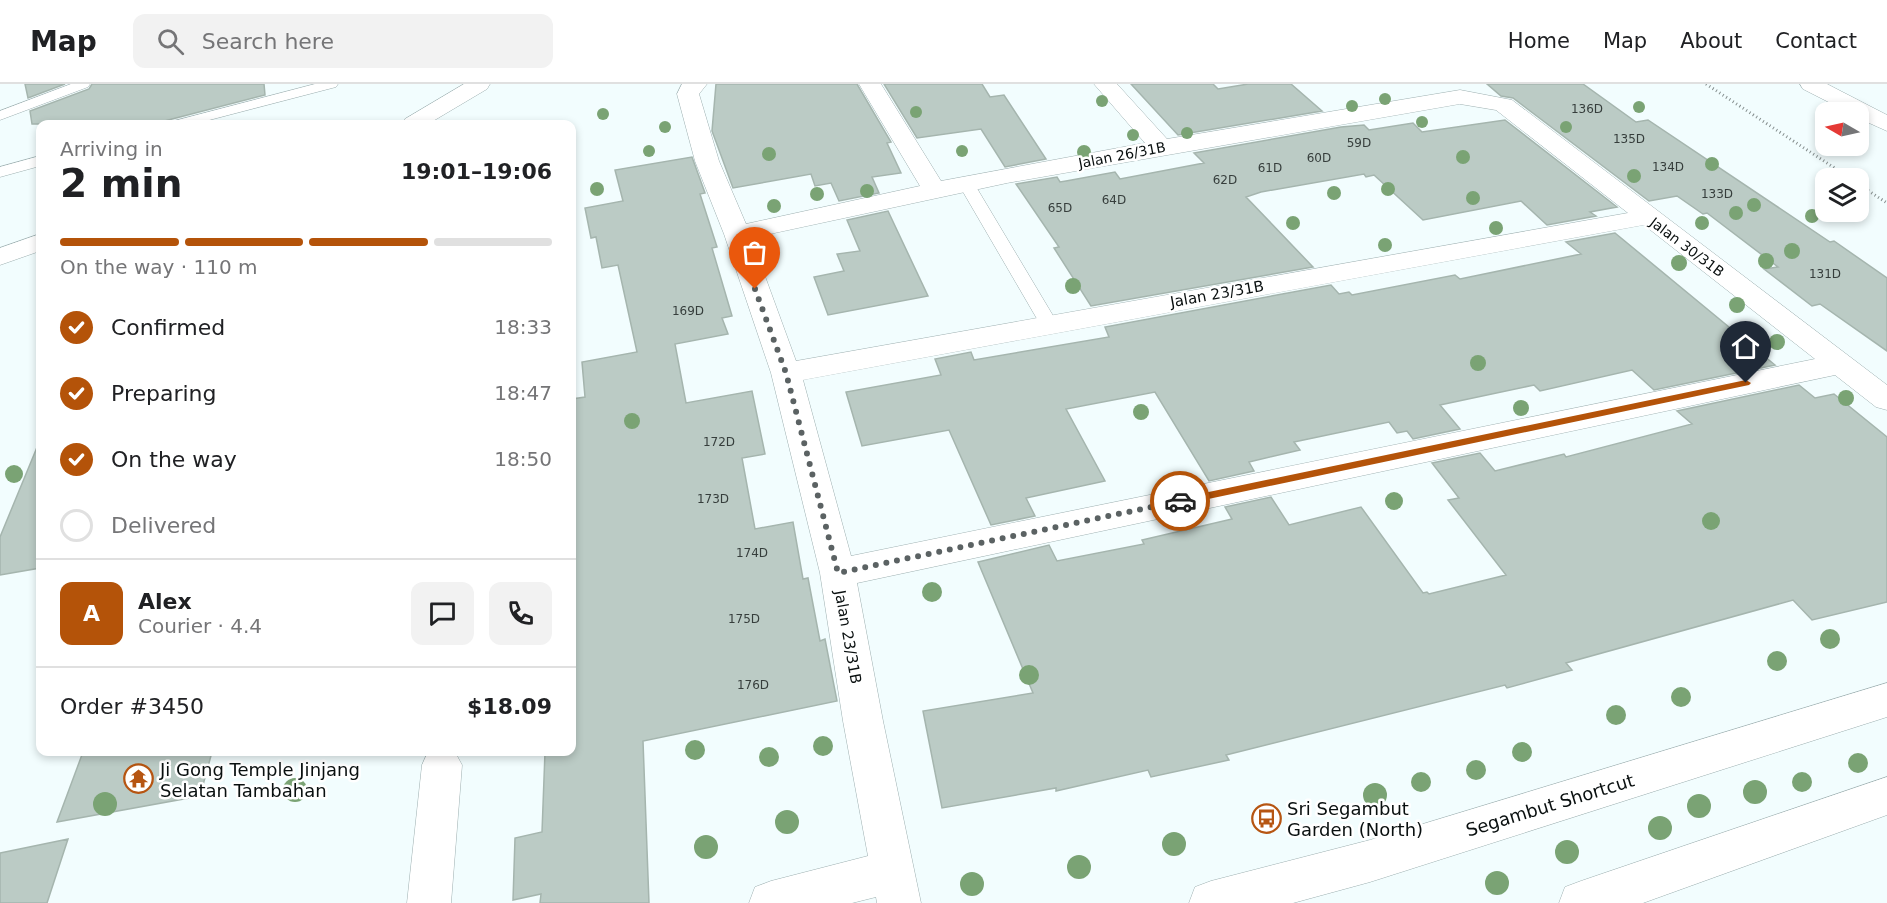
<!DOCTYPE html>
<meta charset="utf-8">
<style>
body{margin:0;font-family:"DejaVu Sans",sans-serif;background:#f2f2f2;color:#202124;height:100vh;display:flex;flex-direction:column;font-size:22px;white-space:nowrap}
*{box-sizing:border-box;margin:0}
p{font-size:20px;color:#757577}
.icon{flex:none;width:33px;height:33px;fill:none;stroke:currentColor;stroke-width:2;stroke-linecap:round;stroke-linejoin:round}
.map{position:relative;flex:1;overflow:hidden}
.details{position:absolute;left:36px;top:36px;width:540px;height:636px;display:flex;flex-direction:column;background:#fff;border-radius:12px;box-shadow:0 3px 9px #0003}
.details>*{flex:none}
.needle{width:39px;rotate:279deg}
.fabs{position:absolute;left:1815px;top:18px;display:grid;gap:12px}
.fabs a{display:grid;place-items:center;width:54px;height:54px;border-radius:12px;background:#fff;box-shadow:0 3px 9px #0003;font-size:30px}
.pin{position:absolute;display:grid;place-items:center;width:51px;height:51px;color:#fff;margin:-62px -26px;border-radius:50% 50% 50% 0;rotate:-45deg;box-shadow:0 0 6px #0007}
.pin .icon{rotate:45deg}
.courier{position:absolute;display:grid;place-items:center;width:60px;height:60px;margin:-30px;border:4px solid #b45309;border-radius:50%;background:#fff;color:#222;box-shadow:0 2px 8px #0007}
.head em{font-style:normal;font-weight:700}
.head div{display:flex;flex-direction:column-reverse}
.head{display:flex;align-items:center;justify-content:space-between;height:102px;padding:0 24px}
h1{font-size:39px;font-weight:700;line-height:45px}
.bar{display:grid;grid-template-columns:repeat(4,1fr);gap:9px 6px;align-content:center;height:72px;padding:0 24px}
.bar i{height:8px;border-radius:4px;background:#e0e0e0}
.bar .selected{background:#b45309}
.bar p{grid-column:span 4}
.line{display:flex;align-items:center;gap:15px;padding:0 24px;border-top:2px solid #e0e0e0}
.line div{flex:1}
.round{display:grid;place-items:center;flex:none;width:63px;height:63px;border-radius:12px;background:#f2f2f2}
ol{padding:0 24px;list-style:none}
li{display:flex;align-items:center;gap:18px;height:66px}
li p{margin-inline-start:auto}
li .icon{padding:6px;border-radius:50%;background:#b45309;color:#fff;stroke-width:4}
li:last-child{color:#757577}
li i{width:33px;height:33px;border:3px solid #e0e0e0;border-radius:50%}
header{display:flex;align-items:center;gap:36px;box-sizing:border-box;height:84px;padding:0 30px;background:#fff;border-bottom:2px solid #e0e0e0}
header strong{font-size:28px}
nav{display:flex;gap:33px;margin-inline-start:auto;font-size:21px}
.search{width:420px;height:54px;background:#f2f2f2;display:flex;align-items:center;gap:15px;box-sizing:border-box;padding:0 21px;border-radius:12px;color:#757577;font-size:22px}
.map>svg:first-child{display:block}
.building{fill:#bbcbc5;stroke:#a5b5ae;stroke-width:1.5}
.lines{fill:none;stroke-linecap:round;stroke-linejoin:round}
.service-casing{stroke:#9dafb0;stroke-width:1}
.minor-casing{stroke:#9dafb0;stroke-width:1}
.secondary-casing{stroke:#9dafb0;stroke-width:1}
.path{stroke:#868f8f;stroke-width:3;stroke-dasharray:1 3;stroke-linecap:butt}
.service{fill:#fff;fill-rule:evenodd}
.minor{fill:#fff;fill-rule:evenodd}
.secondary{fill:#fff;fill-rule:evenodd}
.tree{fill:#7aa374}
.route{fill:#b45309}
.done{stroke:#5b6263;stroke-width:6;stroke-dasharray:0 10.8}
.labels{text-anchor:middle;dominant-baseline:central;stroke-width:5;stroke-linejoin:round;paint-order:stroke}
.number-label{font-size:12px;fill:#363e3c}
.far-street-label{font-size:14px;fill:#090f0f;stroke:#fff}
.street-label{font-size:15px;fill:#090f0f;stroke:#fff}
.near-poi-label{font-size:18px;fill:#090f0f;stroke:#fff;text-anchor:start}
.near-street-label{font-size:18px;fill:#090f0f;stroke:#fff}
</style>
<header>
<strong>Map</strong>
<div class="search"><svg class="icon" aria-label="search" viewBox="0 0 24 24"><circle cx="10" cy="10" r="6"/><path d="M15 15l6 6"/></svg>Search here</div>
<nav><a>Home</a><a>Map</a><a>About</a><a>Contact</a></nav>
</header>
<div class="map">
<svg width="1887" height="819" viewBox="0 0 1887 819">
<rect width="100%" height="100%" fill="#f2fdfe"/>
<path class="building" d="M 25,0 L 65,0 L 28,14 Z
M 92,0 L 264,0 L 265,11 L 153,40 L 32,40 L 30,27 L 89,5 Z
M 716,0 L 857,0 L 891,58 L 887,59 L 901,89 L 872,93 L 879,109 L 839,117 L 831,99 L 815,102 L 811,90 L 733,104 L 712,47 Z
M 884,0 L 982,0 L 990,13 L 1004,11 L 1046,75 L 1005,83 L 981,45 L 917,54 Z
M 1131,0 L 1213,0 L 1218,5 L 1248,0 L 1291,0 L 1322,27 L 1178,51 Z
M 1487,0 L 1583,0 L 1636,38 L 1648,36 L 1830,158 L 1834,157 L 1887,194 L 1887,267 L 1820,220 L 1812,222 L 1764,185 L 1778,183 L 1707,129 L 1703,130 L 1677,112 L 1649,117 L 1513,14 L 1501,12 Z
M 1505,36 L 1617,123 L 1590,128 L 1596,132 L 1547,141 L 1521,117 L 1423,136 L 1374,91 L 1366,93 L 1364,90 L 1261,108 L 1246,113 L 1313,183 L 1091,222 L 1054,164 L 1059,163 L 1016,100 L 1057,93 L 1060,98 L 1066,97 L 1115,88 L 1120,95 L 1204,79 L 1194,69 L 1341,43 L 1364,41 L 1369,46 L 1413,39 L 1422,48 Z
M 692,73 L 705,109 L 700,110 L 717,163 L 712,164 L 732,232 L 722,234 L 728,250 L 675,260 L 686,319 L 752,307 L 765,370 L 742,374 L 755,445 L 793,438 L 803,495 L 808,494 L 820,557 L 825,555 L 837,617 L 643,657 L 649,819 L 540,819 L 541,810 L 513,816 L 515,754 L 542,748 L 545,668 L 572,668 L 572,315 L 585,313 L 582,278 L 637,268 L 618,181 L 602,184 L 596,153 L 591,154 L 585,124 L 623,117 L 615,86 Z
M 888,127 L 928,212 L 828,231 L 814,193 L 844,187 L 837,170 L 860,167 L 847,136 Z
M 1615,149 L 1775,281 L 1654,306 L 1632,286 L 1540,307 L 1534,301 L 1440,321 L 1460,345 L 1413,355 L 1407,347 L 1397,349 L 1389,338 L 1294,358 L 1300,366 L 1249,378 L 1254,387 L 1209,397 L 1155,308 L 1066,325 L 1105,397 L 1026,414 L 1035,432 L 991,441 L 949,346 L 862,362 L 846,308 L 941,291 L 935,275 L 971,268 L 974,276 L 1109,253 L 1105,243 L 1331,201 L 1339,210 L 1349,208 L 1352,211 L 1455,191 L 1460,195 L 1581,170 L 1566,158 Z
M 1799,301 L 1815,314 L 1834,310 L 1887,353 L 1887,518 L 1812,536 L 1793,516 L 1566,579 L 1572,586 L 1507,604 L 1505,601 L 1226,671 L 1229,676 L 1151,693 L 1148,686 L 1056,707 L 1056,704 L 942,724 L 923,627 L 1033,609 L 978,478 L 1049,461 L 1057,477 L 1144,460 L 1142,456 L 1232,435 L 1225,423 L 1271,413 L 1289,441 L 1361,423 L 1423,509 L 1427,508 L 1429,510 L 1506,491 L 1448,416 L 1459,414 L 1432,379 L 1480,369 L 1495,387 L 1564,370 L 1566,373 L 1692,340 L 1677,327 Z
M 40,356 L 40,484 L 0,491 L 0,453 Z
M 83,668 L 212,668 L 200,712 L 57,738 Z
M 68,755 L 47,819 L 0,819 L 0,769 Z"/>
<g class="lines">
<defs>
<path id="service" d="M 71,0 L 90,0 L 88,3 L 0,36 L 0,27 Z
M 315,0 L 338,0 L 336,3 L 194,40 L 172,40 L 174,37 Z
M 40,72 L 40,82 L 0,93 L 0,83 Z
M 967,96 L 975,101 L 1058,240 L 1055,244 L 1043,244 L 1040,240 L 959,101 Z"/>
<path id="minor" d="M 464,0 L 490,0 L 487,5 L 428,40 L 402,40 L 405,35 Z
M 682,0 L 707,0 L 699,10 L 719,77 L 746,140 L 920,102 L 859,0 L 881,0 L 941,97 L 1145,59 L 1094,0 L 1117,0 L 1167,55 L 1460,6 L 1512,16 L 1887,301 L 1887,326 L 1876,323 L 1835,291 L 857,499 L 883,637 L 921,819 L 877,819 L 876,813 L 852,819 L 749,819 L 755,803 L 771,797 L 868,772 L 843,637 L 820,489 L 771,289 L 724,150 L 695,77 L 677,10 ZM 1460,20 L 1496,26 L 1628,129 L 796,277 L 751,154 L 1007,99 ZM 1644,141 L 1815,275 L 851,472 L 803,296 Z
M 1800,0 L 1827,0 L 1887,31 L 1887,47 L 1858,34 L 1858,28 L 1848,28 L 1803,5 Z
M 40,150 L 40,167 L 0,181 L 0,164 Z
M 428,668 L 455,668 L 462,681 L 451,819 L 407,819 L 422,681 Z"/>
<path id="secondary" d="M 1887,599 L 1887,633 L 1370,798 L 1293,819 L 1189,819 L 1195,803 L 1211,797 L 1370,756 Z
M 1887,693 L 1887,731 L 1643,819 L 1559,819 L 1565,803 L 1581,797 Z"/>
</defs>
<use href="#service" class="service-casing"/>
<use href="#minor" class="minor-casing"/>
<use href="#secondary" class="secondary-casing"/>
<path class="path" d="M 1706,0 L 1850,94
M 1858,100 L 1887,119"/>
<use href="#service" class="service"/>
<use href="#minor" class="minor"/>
<use href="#secondary" class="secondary"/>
</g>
<g class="tree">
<circle cx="1385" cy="15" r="6"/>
<circle cx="1102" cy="17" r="6"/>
<circle cx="1352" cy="22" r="6"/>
<circle cx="1639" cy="23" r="6"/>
<circle cx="916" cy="28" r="6"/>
<circle cx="603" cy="30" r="6"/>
<circle cx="1422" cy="38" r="6"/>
<circle cx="665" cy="43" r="6"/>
<circle cx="1566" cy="43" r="6"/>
<circle cx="1187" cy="49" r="6"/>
<circle cx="1133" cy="51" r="6"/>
<circle cx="649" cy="67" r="6"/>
<circle cx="962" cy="67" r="6"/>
<circle cx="1084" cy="68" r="7"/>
<circle cx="769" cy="70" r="7"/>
<circle cx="1463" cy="73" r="7"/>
<circle cx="1712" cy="80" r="7"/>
<circle cx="1634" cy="92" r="7"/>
<circle cx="597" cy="105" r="7"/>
<circle cx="1388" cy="105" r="7"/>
<circle cx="867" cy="107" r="7"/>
<circle cx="1334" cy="109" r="7"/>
<circle cx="817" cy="110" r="7"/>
<circle cx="1473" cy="114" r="7"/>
<circle cx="1754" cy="121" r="7"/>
<circle cx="774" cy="122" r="7"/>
<circle cx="1736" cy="129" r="7"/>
<circle cx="1812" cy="132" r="7"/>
<circle cx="1293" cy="139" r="7"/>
<circle cx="1702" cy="139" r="7"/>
<circle cx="1496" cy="144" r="7"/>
<circle cx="1385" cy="161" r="7"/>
<circle cx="1792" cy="167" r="8"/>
<circle cx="1766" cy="177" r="8"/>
<circle cx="1679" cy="179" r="8"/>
<circle cx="1073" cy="202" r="8"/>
<circle cx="1737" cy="221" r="8"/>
<circle cx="1777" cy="258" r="8"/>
<circle cx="1478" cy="279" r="8"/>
<circle cx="1846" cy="314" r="8"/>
<circle cx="1521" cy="324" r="8"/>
<circle cx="1141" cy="328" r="8"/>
<circle cx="632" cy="337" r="8"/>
<circle cx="14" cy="390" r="9"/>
<circle cx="1394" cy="417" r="9"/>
<circle cx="1711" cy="437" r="9"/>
<circle cx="932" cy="508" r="10"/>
<circle cx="1830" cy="555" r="10"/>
<circle cx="1777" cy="577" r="10"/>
<circle cx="1029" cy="591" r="10"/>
<circle cx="1681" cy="613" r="10"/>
<circle cx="1616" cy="631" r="10"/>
<circle cx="823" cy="662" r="10"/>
<circle cx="695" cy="666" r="10"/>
<circle cx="1522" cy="668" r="10"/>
<circle cx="769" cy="673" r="10"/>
<circle cx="1858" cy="679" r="10"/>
<circle cx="1476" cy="686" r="10"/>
<circle cx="1421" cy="698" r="10"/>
<circle cx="1802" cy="698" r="10"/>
<circle cx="295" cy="706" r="12"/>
<circle cx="1755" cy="708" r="12"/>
<circle cx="1375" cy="711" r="12"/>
<circle cx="105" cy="720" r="12"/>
<circle cx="1699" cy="722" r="12"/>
<circle cx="787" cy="738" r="12"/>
<circle cx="1660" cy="744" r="12"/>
<circle cx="1174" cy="760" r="12"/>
<circle cx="706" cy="763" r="12"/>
<circle cx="1567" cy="768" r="12"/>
<circle cx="1079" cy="783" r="12"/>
<circle cx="1497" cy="799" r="12"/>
<circle cx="972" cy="800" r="12"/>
</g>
<path class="route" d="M 1746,296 L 1751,299 L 1749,301 L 1180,421 L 1175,417 L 1180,414 Z"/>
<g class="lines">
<path class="done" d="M 755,205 L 786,289 L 838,489 L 1180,417"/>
</g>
<defs>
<symbol id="temple-ring" viewBox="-11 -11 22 22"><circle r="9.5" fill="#fff" stroke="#b65512" stroke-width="1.5"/><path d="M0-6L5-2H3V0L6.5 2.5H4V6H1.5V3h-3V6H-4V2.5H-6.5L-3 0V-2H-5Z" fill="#b65512"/></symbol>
<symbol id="bus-ring" viewBox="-11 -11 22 22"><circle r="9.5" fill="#fff" stroke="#b65512" stroke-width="1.5"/><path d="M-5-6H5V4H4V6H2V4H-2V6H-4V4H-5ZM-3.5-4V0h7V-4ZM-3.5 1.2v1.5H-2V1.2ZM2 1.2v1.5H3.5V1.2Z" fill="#b65512"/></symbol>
</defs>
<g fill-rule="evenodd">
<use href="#temple-ring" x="122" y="678" width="33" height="33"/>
<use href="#bus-ring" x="1250" y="718" width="33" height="33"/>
</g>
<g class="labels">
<g class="number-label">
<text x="1587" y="25">136D</text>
<text x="1629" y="55">135D</text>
<text x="1359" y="59">59D</text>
<text x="1319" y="74">60D</text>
<text x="1668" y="83">134D</text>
<text x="1270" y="84">61D</text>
<text x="1225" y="96">62D</text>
<text x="1717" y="110">133D</text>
<text x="1114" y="116">64D</text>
<text x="1060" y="124">65D</text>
<text x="1825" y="190">131D</text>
<text x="688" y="227">169D</text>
<text x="719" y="358">172D</text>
<text x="713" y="415">173D</text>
<text x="752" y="469">174D</text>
<text x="744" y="535">175D</text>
<text x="753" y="601">176D</text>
</g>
<g class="far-street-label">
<text transform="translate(1122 71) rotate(-11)">Jalan 26/31B</text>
<text transform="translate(1687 163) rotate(37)">Jalan 30/31B</text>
</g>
<g class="street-label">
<text transform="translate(1217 210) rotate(-10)">Jalan 23/31B</text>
<text transform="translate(848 553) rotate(80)">Jalan 23/31B</text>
</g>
<g class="near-poi-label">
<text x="160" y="685">Ji Gong Temple Jinjang<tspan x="160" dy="21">Selatan Tambahan</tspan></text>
<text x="1287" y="724">Sri Segambut<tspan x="1287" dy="21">Garden (North)</tspan></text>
</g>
<g class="near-street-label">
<text transform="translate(1550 721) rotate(-17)">Segambut Shortcut</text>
</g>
</g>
</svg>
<div class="fabs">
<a><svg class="needle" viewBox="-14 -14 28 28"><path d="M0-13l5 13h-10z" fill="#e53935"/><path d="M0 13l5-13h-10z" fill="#757577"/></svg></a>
<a><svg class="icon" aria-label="layers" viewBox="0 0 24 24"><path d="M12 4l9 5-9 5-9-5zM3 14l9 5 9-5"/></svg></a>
</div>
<div class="pin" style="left:755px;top:205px;background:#ea580c"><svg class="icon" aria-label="bag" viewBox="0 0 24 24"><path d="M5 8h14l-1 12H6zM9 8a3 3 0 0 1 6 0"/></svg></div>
<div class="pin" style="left:1746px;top:299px;background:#1f2937"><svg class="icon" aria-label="home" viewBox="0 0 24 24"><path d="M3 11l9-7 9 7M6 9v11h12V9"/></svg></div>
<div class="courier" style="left:1180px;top:417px"><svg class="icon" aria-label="car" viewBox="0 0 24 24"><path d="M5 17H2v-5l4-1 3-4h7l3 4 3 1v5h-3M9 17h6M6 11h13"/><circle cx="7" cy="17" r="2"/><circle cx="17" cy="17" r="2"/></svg></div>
<section class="details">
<div class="head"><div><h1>2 min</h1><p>Arriving in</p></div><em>19:01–19:06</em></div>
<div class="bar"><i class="selected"></i><i class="selected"></i><i class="selected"></i><i></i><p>On the way · 110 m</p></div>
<ol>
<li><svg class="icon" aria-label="check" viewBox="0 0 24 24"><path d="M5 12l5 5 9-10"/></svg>Confirmed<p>18:33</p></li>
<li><svg class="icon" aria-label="check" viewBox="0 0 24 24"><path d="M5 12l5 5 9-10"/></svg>Preparing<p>18:47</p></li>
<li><svg class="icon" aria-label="check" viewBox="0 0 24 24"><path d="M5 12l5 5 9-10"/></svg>On the way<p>18:50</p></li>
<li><i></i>Delivered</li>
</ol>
<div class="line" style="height:108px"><b class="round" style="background:#b45309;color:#fff">A</b><div><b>Alex</b><p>Courier · 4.4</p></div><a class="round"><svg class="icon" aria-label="chat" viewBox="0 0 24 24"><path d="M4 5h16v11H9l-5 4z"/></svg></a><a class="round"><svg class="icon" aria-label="phone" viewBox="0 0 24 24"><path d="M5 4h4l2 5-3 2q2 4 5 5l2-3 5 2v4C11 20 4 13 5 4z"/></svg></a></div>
<div class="line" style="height:78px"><div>Order #3450</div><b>$18.09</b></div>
</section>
</div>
